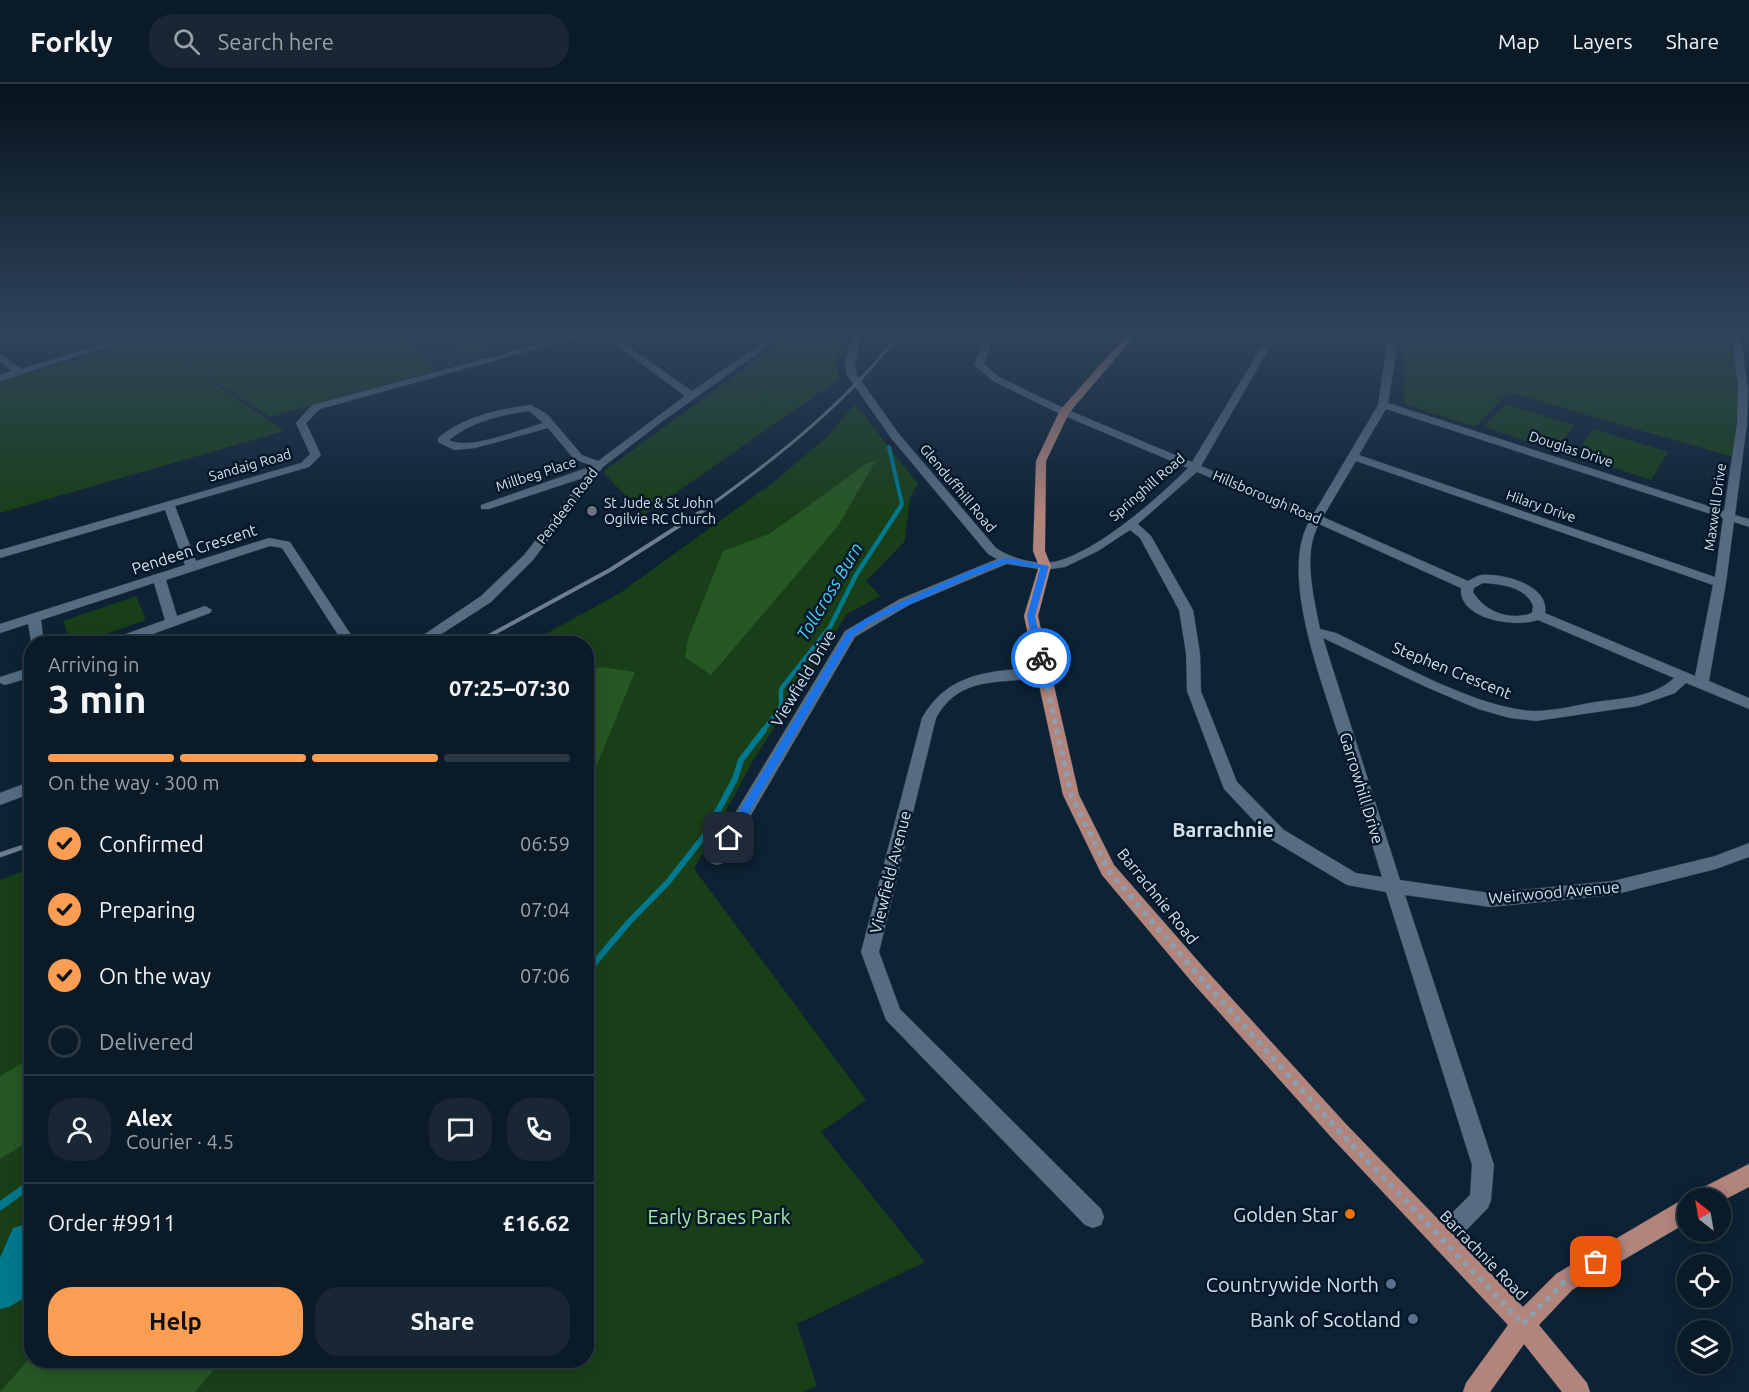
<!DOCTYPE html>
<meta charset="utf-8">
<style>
body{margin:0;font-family:Ubuntu,sans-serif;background:#182733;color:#f1f3f6;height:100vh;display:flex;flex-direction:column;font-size:22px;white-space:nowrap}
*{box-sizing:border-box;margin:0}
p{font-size:20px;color:#99a1a7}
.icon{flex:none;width:33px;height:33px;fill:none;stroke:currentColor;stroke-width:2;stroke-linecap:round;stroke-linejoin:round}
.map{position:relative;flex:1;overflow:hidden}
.panel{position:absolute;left:24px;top:552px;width:570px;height:732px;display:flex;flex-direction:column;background:#0a1a27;border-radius:24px;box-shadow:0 3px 15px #0003,0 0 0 2px #2a3844}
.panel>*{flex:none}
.needle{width:39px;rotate:329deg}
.buttons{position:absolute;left:1677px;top:1104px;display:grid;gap:12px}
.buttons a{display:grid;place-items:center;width:54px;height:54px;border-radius:50%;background:#0a1a27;box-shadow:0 3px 15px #0003,0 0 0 2px #2a3844;font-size:30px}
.pin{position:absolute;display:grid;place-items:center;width:51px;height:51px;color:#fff;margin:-26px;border-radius:12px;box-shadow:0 3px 9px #0006}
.courier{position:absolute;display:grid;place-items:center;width:60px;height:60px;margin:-30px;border:4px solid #1a73e8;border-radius:50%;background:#fff;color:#222;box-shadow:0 2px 8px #0007}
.overview em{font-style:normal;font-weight:600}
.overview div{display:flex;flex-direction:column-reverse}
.overview{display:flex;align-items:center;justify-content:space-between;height:102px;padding:0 24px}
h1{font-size:39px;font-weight:600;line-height:45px}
.bar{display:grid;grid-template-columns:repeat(4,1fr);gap:9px 6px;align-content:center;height:72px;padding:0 24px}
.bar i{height:8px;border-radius:4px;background:#2a3844}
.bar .current{background:#fc9d54}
.bar p{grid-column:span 4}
.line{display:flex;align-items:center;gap:15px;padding:0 24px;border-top:2px solid #2a3844}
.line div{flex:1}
.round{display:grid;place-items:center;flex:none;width:63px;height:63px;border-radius:24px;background:#182733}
ol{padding:0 24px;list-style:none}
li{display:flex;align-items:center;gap:18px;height:66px}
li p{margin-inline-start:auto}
li .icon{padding:6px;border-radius:50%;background:#fc9d54;color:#111;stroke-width:4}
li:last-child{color:#99a1a7}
li i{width:33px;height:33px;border:3px solid #2a3844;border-radius:50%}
.cta{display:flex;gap:12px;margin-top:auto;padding:12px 24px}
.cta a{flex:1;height:69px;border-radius:24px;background:#fc9d54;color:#111;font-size:24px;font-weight:600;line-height:69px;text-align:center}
.cta a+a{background:#182733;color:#f1f3f6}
header{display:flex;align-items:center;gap:36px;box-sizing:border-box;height:84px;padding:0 30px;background:#0a1a27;border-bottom:2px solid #2a3844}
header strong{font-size:28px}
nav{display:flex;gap:33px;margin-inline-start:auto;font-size:21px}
.search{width:420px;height:54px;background:#182733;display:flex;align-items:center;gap:15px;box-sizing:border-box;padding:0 21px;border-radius:24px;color:#99a1a7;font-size:22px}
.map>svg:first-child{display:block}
.built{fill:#132d43}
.green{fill:#193f18}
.forest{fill:#275725}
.water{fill:#00788e}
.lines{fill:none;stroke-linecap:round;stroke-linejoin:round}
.stream-far3{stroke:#00788e;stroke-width:4}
.stream-far2{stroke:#00788e;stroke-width:4.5}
.stream-far1{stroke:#00788e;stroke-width:6}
.stream{stroke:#00788e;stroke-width:8}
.minor-casing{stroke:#2e3a49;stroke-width:1}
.major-casing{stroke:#2e3a49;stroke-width:1}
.minor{fill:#556c81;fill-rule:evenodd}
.major{fill:#b1847c;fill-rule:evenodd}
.rail-far2{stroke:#6d7f8e;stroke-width:3}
.rail-far1{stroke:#6d7f8e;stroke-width:4}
.rail{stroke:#6d7f8e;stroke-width:5}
.route{fill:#1a73e8}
.done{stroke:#8e9eac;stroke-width:6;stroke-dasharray:0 10.8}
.worship-dot{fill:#6b7280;stroke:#051829;stroke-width:2}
.food-dot{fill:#e8710a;stroke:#051829;stroke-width:2}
.service-dot{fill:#5c6f8a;stroke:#051829;stroke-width:2}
.labels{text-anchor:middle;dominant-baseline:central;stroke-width:5;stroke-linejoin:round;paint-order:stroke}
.far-street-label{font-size:14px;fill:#d3e0ec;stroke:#051829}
.far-poi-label{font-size:14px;fill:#d3e0ec;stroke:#051829;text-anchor:start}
.street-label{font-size:16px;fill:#d3e0ec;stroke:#051829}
.water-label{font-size:18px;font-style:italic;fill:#49d4f4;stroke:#051829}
.quarter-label{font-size:20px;font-weight:bold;fill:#d3e0ec;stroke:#051829}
.near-poi-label{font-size:20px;fill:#d3e0ec;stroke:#051829;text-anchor:end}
.near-park-label{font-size:20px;fill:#a3e99e;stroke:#051829}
</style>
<header>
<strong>Forkly</strong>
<div class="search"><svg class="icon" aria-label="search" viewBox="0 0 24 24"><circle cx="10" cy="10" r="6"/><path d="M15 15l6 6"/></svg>Search here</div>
<nav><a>Map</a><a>Layers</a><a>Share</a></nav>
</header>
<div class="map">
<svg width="1749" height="1308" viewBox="0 0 1749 1308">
<rect width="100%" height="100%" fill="#0d2234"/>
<path class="built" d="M 401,249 L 572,249 L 436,286 Z"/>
<path class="green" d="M 161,249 L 400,249 L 436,286 L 270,333 L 175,272 L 284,347 L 0,429 L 0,297 C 31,288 61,281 91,272 L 93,268 Z
M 451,249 L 547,249 L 466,271 L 445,250 Z
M 793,249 L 846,249 L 835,274 L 839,295 L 644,431 L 603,388 Z
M 1397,249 L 1731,249 L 1738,321 L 1733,373 L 1508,308 L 1476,343 L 1404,320 L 1403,269 Z
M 855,320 L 918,400 L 910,413 L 905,457 L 866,497 L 880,512 L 847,530 L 754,675 L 694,785 L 866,1016 L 821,1048 L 925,1178 L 797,1240 L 817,1302 L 804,1308 L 0,1308 L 0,796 L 31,784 L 32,1276 L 586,1276 L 586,560 L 529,559 L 620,509 L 775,397 L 828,352 Z
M 1506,320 L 1575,341 L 1554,366 L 1484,343 Z
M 1594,345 L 1668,368 L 1651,396 L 1574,371 Z
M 136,512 L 146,536 L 80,559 L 71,559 L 63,537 Z"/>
<path class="forest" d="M 875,378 L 838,442 L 711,591 L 685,573 L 688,555 L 723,467 L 771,449 L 867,379 Z
M 601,583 L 635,588 L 587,705 L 587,588 Z
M 31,974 L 31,1056 L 0,1075 L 0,992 Z
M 31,1273 L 32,1276 L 221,1277 L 195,1308 L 0,1308 Z"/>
<path class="water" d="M 31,1139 L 31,1210 L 9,1223 L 0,1225 L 0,1174 L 13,1144 Z"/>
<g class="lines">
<path class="stream-far3" d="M 889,363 L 902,420 L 900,423"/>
<path class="stream-far2" d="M 763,647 L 781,623 L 781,605 L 830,543 L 856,491 L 901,422"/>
<path class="stream-far1" d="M 586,889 L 629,838 L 668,798 L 705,751 L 735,695 L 741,676 L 764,646"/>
<path class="stream" d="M 0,1122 L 32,1099"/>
<defs>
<path id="minor" d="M 138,249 L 150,249 L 0,297 L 0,291 L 12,287 L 0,278 L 0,270 L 21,285 Z
M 582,249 L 594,249 L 320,325 L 306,339 L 321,371 L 309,383 L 175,422 L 196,477 L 269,454 L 290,458 L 357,560 L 344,560 L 282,464 L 270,462 L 166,496 L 177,532 L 205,522 L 212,526 L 210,529 L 126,560 L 105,560 L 106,557 L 165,536 L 154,499 L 41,536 L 44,560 L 32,560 L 32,562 L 28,540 L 0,549 L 0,540 L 185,481 L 165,426 L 0,474 L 0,466 L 301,379 L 310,370 L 296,339 L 312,321 Z
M 600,249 L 609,249 L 692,307 L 777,249 L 786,249 L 660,339 L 603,383 L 533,476 L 491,518 L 426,560 L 410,560 L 481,512 L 525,470 L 583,394 L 489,425 L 481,425 L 481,421 L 592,382 L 574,375 L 548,344 L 475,364 L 454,366 L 438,358 L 438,354 C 465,332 498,325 531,321 L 547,330 L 582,371 L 598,377 L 685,312 ZM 529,327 L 543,339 C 522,345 468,367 449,356 C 472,337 501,331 529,327 Z
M 853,249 L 861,249 L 855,281 L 857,291 L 899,350 L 996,464 C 1012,475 1038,482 1058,477 C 1100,465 1157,415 1188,384 L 1060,330 L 993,297 L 974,281 L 986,249 L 994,249 L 984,280 L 999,293 L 1068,326 L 1192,378 L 1270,249 L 1278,249 L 1201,382 L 1314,429 L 1378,321 L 1387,263 L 1381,249 L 1389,249 L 1397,263 L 1388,319 L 1724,427 L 1737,340 L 1738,305 L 1732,249 L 1740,249 L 1748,305 L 1747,340 L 1735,431 L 1749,435 L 1749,443 L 1734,438 L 1726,499 L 1709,597 L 1749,614 L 1749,625 L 1686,599 L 1675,609 L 1638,622 L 1536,637 L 1510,634 L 1478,625 L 1426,603 L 1323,554 L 1400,796 L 1490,809 L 1613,797 L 1715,772 L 1749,759 L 1749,773 L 1716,785 L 1613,811 L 1490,823 L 1405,811 L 1494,1081 L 1491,1116 L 1488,1124 L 1450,1163 L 1442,1166 L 1434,1163 L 1431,1155 L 1434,1147 L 1470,1111 L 1472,1081 L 1386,808 L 1347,801 L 1272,756 L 1224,705 L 1187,607 L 1186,569 L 1179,526 L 1140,454 L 1130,446 L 1098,467 L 1065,483 L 1045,486 L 1007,480 L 992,486 L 909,521 L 855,553 L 723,779 L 717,781 L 711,779 L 709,774 L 711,769 L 845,547 L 900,515 L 997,475 L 988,470 L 891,354 L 847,291 L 845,281 ZM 1386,325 L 1723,434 L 1715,493 L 1359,371 ZM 1356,377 L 1713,501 L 1695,592 L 1545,529 C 1550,501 1503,489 1481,491 C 1476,492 1472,495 1468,497 L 1323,433 ZM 1197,388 L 1310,436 C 1278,489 1322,597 1339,653 C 1353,700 1368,746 1382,793 L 1356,789 L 1284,746 L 1237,698 L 1201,607 L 1200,569 L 1193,526 L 1151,452 L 1138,440 ZM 1319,440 L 1461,504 C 1458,536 1516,544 1538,536 L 1674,594 C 1655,612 1627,614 1602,617 C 1580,620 1556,627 1534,627 C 1477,625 1389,574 1336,549 L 1320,545 C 1314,514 1302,470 1319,440 ZM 1483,499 C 1501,500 1526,503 1533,522 L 1532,529 C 1510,537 1485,528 1473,508 L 1474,504 Z
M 32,583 L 32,593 L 5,601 L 0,599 L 0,593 Z
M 1044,583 L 1051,588 L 1049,591 C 1007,603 962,587 936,634 L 879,868 L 900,925 L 1101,1125 L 1104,1133 L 1101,1141 L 1093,1144 L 1085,1141 L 886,936 L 861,868 L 922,634 C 949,586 994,587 1044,583 Z
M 32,697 L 32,709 L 0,721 L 0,709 Z"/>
<path id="major" d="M 1129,249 L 1137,249 L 1069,329 L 1046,377 L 1045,467 L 1051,482 L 1038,532 L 1079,711 L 1114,781 L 1205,885 L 1345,1039 L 1523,1223 L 1556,1190 L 1680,1117 L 1688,1114 L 1689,1114 L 1688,1138 L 1572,1206 L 1539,1241 L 1587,1299 L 1590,1308 L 1562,1308 L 1524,1260 L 1490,1308 L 1463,1308 L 1466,1299 L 1508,1241 L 1331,1053 L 1191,897 L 1102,791 L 1063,711 L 1024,532 L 1039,482 L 1033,467 L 1036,377 L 1060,326 Z
M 1749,1080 L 1749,1103 L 1720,1118 L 1720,1114 L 1695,1114 L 1698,1106 Z"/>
</defs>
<use href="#minor" class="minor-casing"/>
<use href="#major" class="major-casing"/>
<use href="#minor" class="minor"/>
<use href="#major" class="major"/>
<path class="rail-far2" d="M 708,423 C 779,372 846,319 900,249"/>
<path class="rail-far1" d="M 474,560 L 610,486 L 710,422"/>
<path class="rail" d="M 0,771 L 32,760"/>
</g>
<linearGradient id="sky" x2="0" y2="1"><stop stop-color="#07131d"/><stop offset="0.58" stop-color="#2f445c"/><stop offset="1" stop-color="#2f445c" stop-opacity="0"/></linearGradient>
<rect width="1749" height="432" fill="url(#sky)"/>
<path class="route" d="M 1006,474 L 1049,482 L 1035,532 L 1044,576 L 1036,574 L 1027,532 L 1040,484 L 1006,479 L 974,491 L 871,538 L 853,552 L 732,757 L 725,757 L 725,751 L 847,548 L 865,535 L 969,487 Z"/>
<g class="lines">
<path class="done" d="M 1041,574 L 1071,711 L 1108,786 L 1198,891 L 1338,1046 L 1523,1240 L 1564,1198 L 1596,1178"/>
</g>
<circle class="worship-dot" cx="592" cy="427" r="6"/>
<circle class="food-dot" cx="1350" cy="1130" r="6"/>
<g class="service-dot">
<circle cx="1391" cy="1200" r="6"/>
<circle cx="1413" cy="1235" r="6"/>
</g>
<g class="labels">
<g class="far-street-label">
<text transform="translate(1571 365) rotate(18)">Douglas Drive</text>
<text transform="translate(250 381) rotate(-16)">Sandaig Road</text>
<text transform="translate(536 390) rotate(-18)">Millbeg Place</text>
<text transform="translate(1147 403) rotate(-41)">Springhill Road</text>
<text transform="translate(958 404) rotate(50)">Glenduffhill Road</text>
<text transform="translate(1267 413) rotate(23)">Hillsborough Road</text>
<text transform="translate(567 422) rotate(-53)">Pendeen Road</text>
<text transform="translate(1541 422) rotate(19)">Hilary Drive</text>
<text transform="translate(1715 423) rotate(-82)">Maxwell Drive</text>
</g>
<g class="far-poi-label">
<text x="604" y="419">St Jude &amp; St John<tspan x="604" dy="16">Ogilvie RC Church</tspan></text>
</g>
<g class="street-label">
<text transform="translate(194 465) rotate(-18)">Pendeen Crescent</text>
<text transform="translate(1452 586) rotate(22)">Stephen Crescent</text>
<text transform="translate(803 594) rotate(-59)">Viewfield Drive</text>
<text transform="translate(1362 704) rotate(73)">Garrowhill Drive</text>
<text transform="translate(890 788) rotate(-76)">Viewfield Avenue</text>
<text transform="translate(1554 808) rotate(-5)">Weirwood Avenue</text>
<text transform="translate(1158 812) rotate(51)">Barrachnie Road</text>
<text transform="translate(1484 1171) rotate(46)">Barrachnie Road</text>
</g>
<g class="water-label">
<text transform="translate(829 507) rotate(-59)">Tollcross Burn</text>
</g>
<g class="quarter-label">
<text x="1223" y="745">Barrachnie</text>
</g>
<g class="near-poi-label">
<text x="1338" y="1130">Golden Star</text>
<text x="1379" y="1200">Countrywide North</text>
<text x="1401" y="1235">Bank of Scotland</text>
</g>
<g class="near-park-label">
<text x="719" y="1132">Early Braes Park</text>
</g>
</g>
</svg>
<div class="buttons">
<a><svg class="needle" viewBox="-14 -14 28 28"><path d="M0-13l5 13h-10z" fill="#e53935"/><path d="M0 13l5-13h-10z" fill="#99a1a7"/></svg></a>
<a><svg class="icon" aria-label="locate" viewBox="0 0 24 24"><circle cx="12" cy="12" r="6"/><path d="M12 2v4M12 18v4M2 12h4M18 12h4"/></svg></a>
<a><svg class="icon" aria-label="layers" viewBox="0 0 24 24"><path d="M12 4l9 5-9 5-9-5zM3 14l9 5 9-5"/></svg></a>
</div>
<div class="pin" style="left:1596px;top:1178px;background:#ea580c"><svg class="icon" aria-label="bag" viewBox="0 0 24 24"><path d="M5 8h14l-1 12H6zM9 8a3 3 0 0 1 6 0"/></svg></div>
<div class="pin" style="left:729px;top:754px;background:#1f2937"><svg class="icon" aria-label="home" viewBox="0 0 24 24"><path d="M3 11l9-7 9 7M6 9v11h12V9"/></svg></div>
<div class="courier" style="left:1041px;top:574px"><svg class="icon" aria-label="bike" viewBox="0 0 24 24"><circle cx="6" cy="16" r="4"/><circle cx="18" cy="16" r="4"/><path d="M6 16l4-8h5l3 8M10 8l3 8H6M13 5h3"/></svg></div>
<section class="panel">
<div class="overview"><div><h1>3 min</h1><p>Arriving in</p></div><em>07:25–07:30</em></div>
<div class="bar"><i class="current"></i><i class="current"></i><i class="current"></i><i></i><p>On the way · 300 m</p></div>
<ol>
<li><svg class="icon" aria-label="check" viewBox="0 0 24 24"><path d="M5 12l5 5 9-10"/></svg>Confirmed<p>06:59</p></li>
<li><svg class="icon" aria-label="check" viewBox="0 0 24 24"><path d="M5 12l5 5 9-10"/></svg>Preparing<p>07:04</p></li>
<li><svg class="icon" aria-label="check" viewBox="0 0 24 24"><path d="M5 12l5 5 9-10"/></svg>On the way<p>07:06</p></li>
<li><i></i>Delivered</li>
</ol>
<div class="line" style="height:108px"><a class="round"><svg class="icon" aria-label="person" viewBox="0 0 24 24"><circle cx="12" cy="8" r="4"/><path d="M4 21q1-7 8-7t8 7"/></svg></a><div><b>Alex</b><p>Courier · 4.5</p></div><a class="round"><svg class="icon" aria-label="chat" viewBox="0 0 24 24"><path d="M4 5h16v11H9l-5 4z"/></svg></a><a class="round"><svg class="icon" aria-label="phone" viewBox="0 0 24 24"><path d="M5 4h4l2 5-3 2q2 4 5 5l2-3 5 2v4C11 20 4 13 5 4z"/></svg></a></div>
<div class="line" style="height:78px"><div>Order #9911</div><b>£16.62</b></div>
<div class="cta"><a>Help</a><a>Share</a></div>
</section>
</div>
